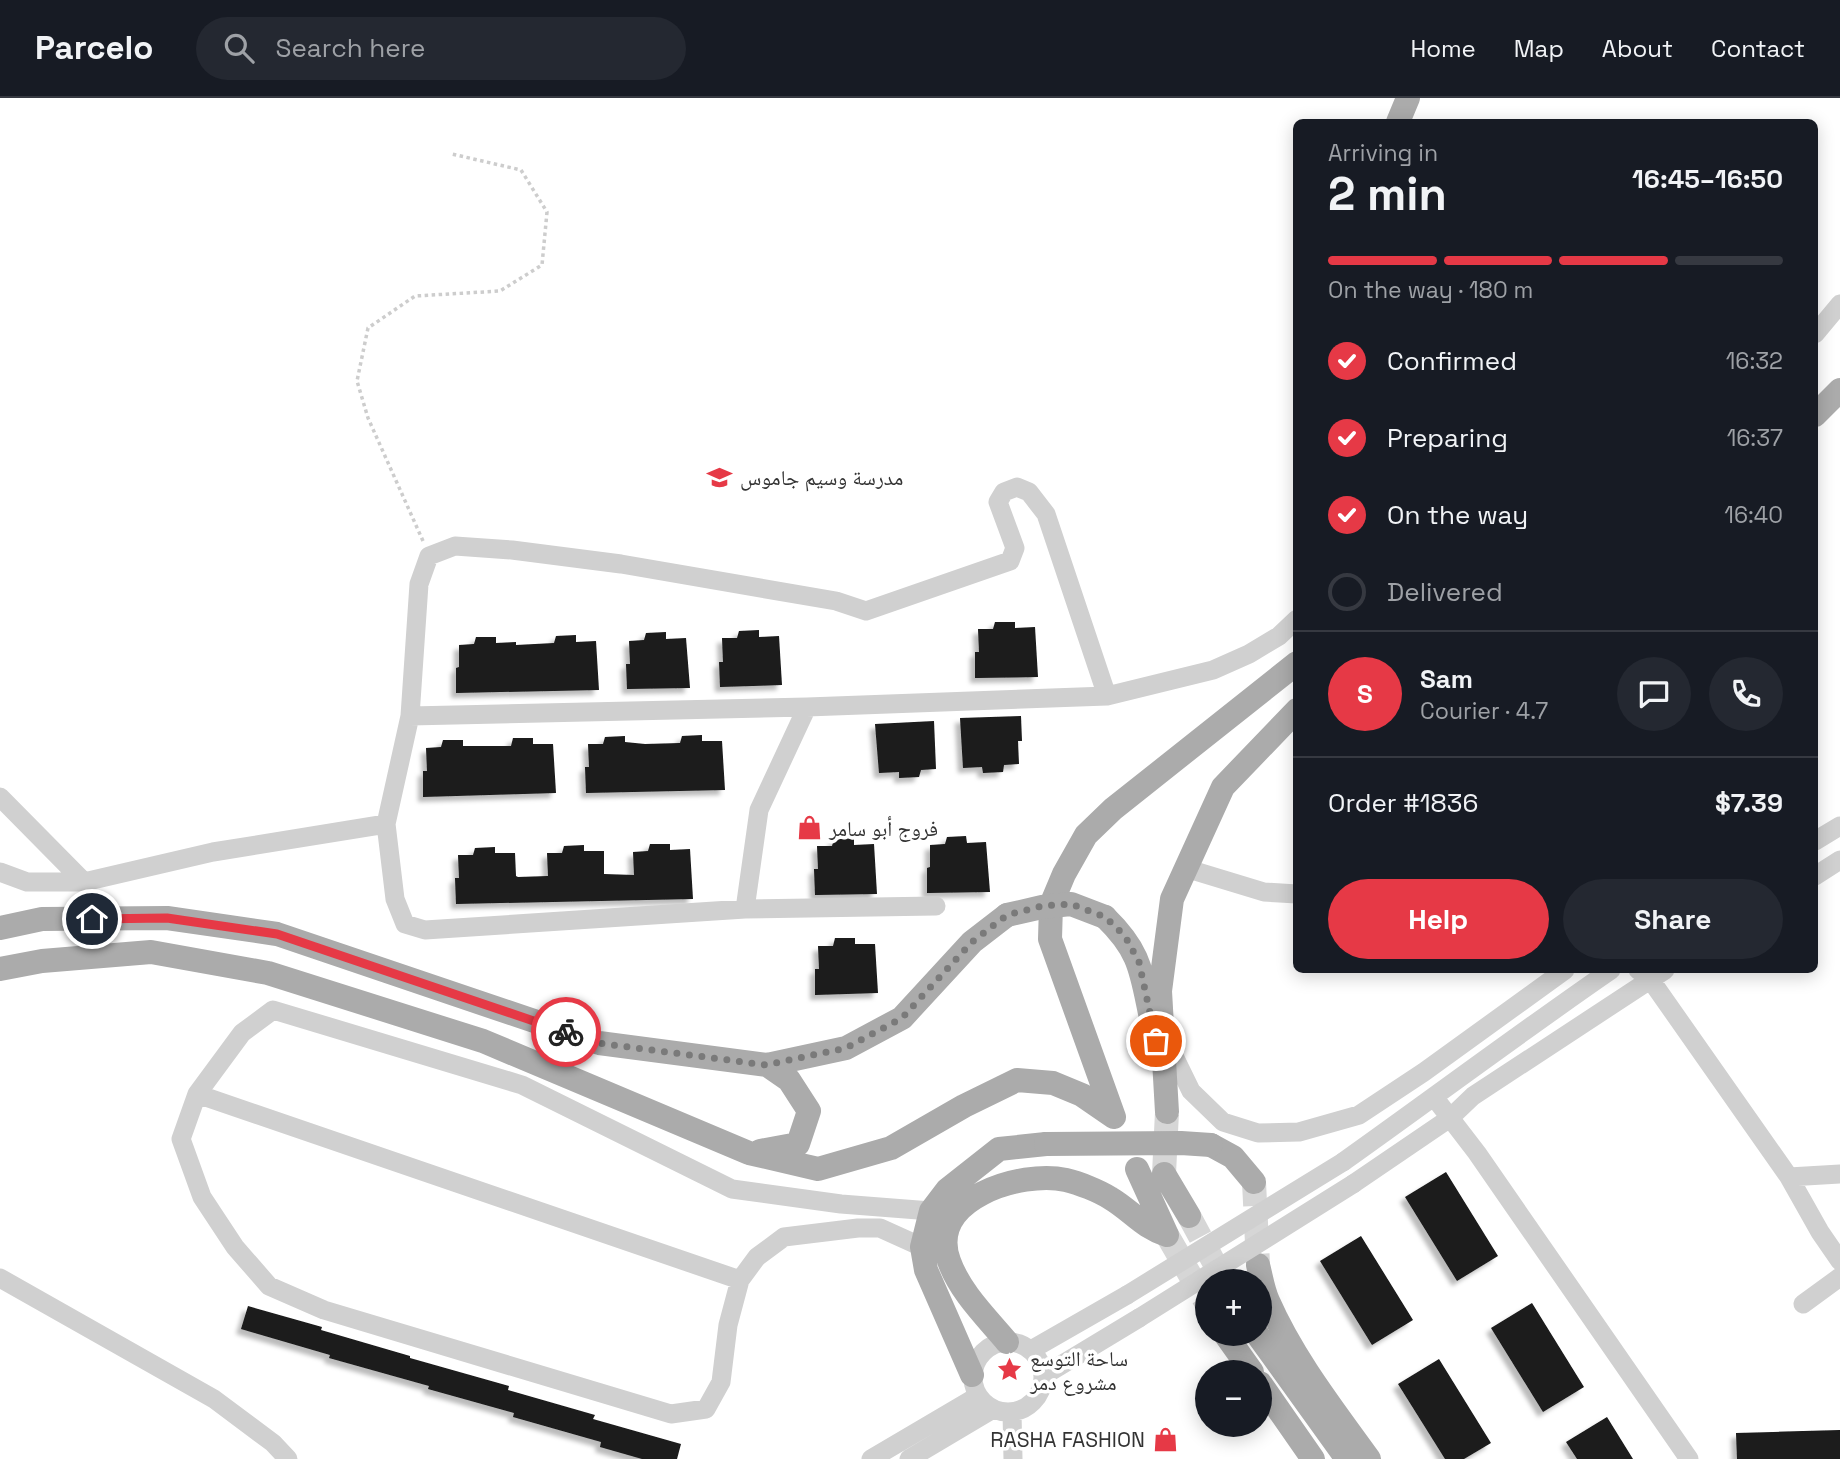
<!DOCTYPE html>
<meta charset="utf-8">
<style>
body{margin:0;font-family:"Space Grotesk","Noto Naskh Arabic",sans-serif;background:#242831;color:#f1f3f6;height:100vh;display:flex;flex-direction:column;font-size:26px;white-space:nowrap}
*{box-sizing:border-box;margin:0}
p{font-size:23px;color:#9ea1a6}
.icon{flex:none;width:38px;height:38px;fill:none;stroke:currentColor;stroke-width:2;stroke-linecap:round;stroke-linejoin:round}
.map{position:relative;flex:1;overflow:hidden}
.side{position:absolute;left:1293px;top:21px;width:525px;height:854px;display:flex;flex-direction:column;background:#171b24;border-radius:10px;box-shadow:0 4px 18px #0003}
.side>*{flex:none}
.buttons{position:absolute;left:1195px;top:1171px;display:grid;gap:14px}
.buttons a{display:grid;place-items:center;width:77px;height:77px;border-radius:50%;background:#171b24;box-shadow:0 4px 18px #0003;font-size:35px}
.pin{position:absolute;display:grid;place-items:center;width:60px;height:60px;color:#fff;margin:-30px;border:4px solid #fff;border-radius:50%;box-shadow:0 2px 7px #0007}
.courier{position:absolute;display:grid;place-items:center;width:70px;height:70px;margin:-35px;border:5px solid #e63946;border-radius:50%;background:#fff;color:#222;box-shadow:0 2px 9px #0007}
.summary em{font-style:normal;font-weight:700}
.summary div{display:flex;flex-direction:column-reverse}
.summary{display:flex;align-items:center;justify-content:space-between;height:119px;padding:0 35px}
h1{font-size:46px;font-weight:700;line-height:52px}
.bar{display:grid;grid-template-columns:repeat(4,1fr);gap:10px 7px;align-content:center;height:84px;padding:0 35px}
.bar i{height:9px;border-radius:5px;background:#363941}
.bar .on{background:#e63946}
.bar p{grid-column:span 4}
.line{display:flex;align-items:center;gap:18px;padding:0 35px;border-top:2px solid #363941}
.line div{flex:1}
.round{display:grid;place-items:center;flex:none;width:74px;height:74px;border-radius:37px;background:#242831}
ol{padding:0 35px;list-style:none}
li{display:flex;align-items:center;gap:21px;height:77px}
li p{margin-inline-start:auto}
li .icon{padding:7px;border-radius:50%;background:#e63946;color:#fff;stroke-width:4}
li:last-child{color:#9ea1a6}
li i{width:38px;height:38px;border:4px solid #363941;border-radius:50%}
.button{display:flex;gap:14px;margin-top:auto;padding:14px 35px}
.button a{flex:1;height:80px;border-radius:42px;background:#e63946;color:#fff;font-size:28px;font-weight:700;line-height:80px;text-align:center}
.button a+a{background:#242831;color:#f1f3f6}
header{display:flex;align-items:center;gap:42px;box-sizing:border-box;height:98px;padding:0 35px;background:#171b24;border-bottom:2px solid #363941}
header strong{font-size:33px}
nav{display:flex;gap:38px;margin-inline-start:auto;font-size:24px}
.search{width:490px;height:63px;background:#242831;display:flex;align-items:center;gap:18px;box-sizing:border-box;padding:0 24px;border-radius:38px;color:#9ea1a6;font-size:26px}
.map>svg:first-child{display:block}
.building{fill:#1a1a1a;filter:url(#shadow)}
.lines{fill:none;stroke-linecap:round;stroke-linejoin:round}
.major-tunnel{stroke:#d6d6d6;stroke-width:24;stroke-dasharray:24 12;stroke-linecap:butt}
.path{stroke:#cdcdcd;stroke-width:3.5;stroke-dasharray:3.5 3.5;stroke-linecap:butt}
.minor{stroke:#d0d0d0;stroke-width:19}
.major{stroke:#ababab;stroke-width:24}
.minor-bridge{stroke:#d0d0d0;stroke-width:19}
.major-bridge{stroke:#ababab;stroke-width:24}
.done{stroke:#7a7a7a;stroke-width:7;stroke-dasharray:0 12.6}
.route{stroke:#e63946;stroke-width:9}
.labels{text-anchor:middle;dominant-baseline:central;stroke-width:7;stroke-linejoin:round;paint-order:stroke}
.poi-label{font-size:21px;fill:#333;stroke:#fff;text-anchor:start}
</style>
<header>
<strong>Parcelo</strong>
<div class="search"><svg class="icon" aria-label="search" viewBox="0 0 24 24"><circle cx="10" cy="10" r="6"/><path d="M15 15l6 6"/></svg>Search here</div>
<nav><a>Home</a><a>Map</a><a>About</a><a>Contact</a></nav>
</header>
<div class="map">
<svg width="1840" height="1361" viewBox="0 0 1840 1361">
<defs>
<filter id="shadow"><feDropShadow dx="-5" dy="5" stdDeviation="2" flood-color="#0004"/></filter>
</defs>
<rect width="100%" height="100%" fill="#fff"/>
<path class="building" d="M 995,524 L 1015,524 L 1015,530 L 1035,529 L 1038,579 L 975,580 L 975,554 L 979,554 L 978,531 L 993,531 Z
M 759,532 L 759,539 L 779,538 L 782,587 L 720,589 L 719,564 L 723,564 L 722,540 L 737,540 L 739,533 Z
M 666,534 L 666,541 L 686,540 L 690,590 L 627,591 L 626,566 L 630,566 L 629,543 L 644,542 L 646,535 Z
M 576,537 L 576,544 L 596,543 L 599,592 L 456,595 L 456,570 L 459,569 L 459,547 L 474,546 L 476,539 L 496,539 L 496,545 L 516,544 L 516,547 L 554,545 L 556,538 Z
M 1021,618 L 1022,643 L 1018,643 L 1019,666 L 1004,667 L 1003,674 L 983,675 L 982,669 L 963,670 L 960,620 Z
M 934,623 L 936,671 L 921,672 L 919,679 L 899,680 L 899,674 L 879,675 L 875,626 Z
M 702,637 L 702,643 L 722,643 L 725,692 L 586,695 L 585,669 L 589,669 L 588,646 L 603,646 L 605,639 L 625,638 L 625,644 L 645,646 L 680,645 L 682,638 Z
M 513,640 L 533,640 L 533,646 L 553,646 L 556,695 L 423,699 L 423,673 L 427,673 L 426,650 L 441,649 L 443,642 L 463,642 L 463,648 L 511,648 Z
M 966,738 L 967,745 L 986,744 L 990,794 L 927,795 L 927,770 L 930,769 L 930,747 L 945,746 L 947,739 Z
M 854,740 L 854,747 L 874,746 L 877,796 L 815,797 L 814,771 L 818,771 L 817,748 L 832,748 L 834,741 Z
M 650,746 L 670,746 L 670,752 L 690,751 L 693,801 L 456,806 L 455,780 L 459,780 L 458,757 L 473,757 L 475,750 L 495,749 L 495,755 L 515,755 L 516,778 L 518,779 L 548,778 L 547,755 L 562,755 L 564,748 L 584,747 L 584,753 L 604,753 L 604,776 L 634,777 L 633,754 L 648,753 Z
M 835,840 L 855,840 L 855,846 L 875,846 L 878,895 L 815,897 L 815,871 L 819,871 L 818,848 L 833,848 Z
M 1446,1074 L 1498,1158 L 1457,1183 L 1405,1099 Z
M 1361,1138 L 1413,1222 L 1372,1247 L 1320,1163 Z
M 1532,1205 L 1584,1289 L 1543,1314 L 1491,1230 Z
M 248,1208 L 322,1229 L 321,1232 L 410,1258 L 410,1260 L 509,1288 L 508,1292 L 595,1317 L 593,1321 L 681,1346 L 677,1361 L 642,1361 L 600,1349 L 601,1344 L 513,1319 L 514,1315 L 428,1291 L 429,1288 L 329,1260 L 330,1257 L 241,1231 Z
M 1439,1261 L 1491,1345 L 1464,1361 L 1445,1361 L 1398,1286 Z
M 1607,1319 L 1633,1361 L 1577,1361 L 1566,1344 Z
M 1840,1332 L 1840,1361 L 1737,1361 L 1736,1335 Z"/>
<g class="lines">
<path class="major-tunnel" d="M 1164,1076 L 1167,1014
M 1254,1084 L 1258,1166
M 1189,1118 L 1224,1183
M 1167,1137 L 1208,1208"/>
<path class="path" d="M 423,443 L 368,320 L 357,283 L 368,230 L 415,198 L 500,193 L 542,167 L 547,114 L 521,72 L 452,56"/>
<path class="minor" d="M 1815,236 L 1840,206
M 410,618 L 807,609 L 1107,598 L 1213,572 L 1249,556 L 1279,538 L 1297,521
M 0,699 L 84,784
M 1815,743 L 1840,728
M 1185,770 L 1264,794 L 1297,796
M 0,774 L 27,784 L 84,784 L 213,754 L 386,726
M 1815,778 L 1840,762
M 936,808 L 745,811 L 425,832 L 405,826 L 395,801 L 386,726 L 410,618 L 419,486 L 429,458 L 455,448 L 512,452 L 621,466 L 836,503 L 866,513 L 1010,463 L 1015,450 L 998,404 L 1004,394 L 1017,389 L 1029,394 L 1046,416 L 1107,598
M 745,811 L 759,712 L 807,609
M 1638,872 L 1650,881 L 1789,1079 L 1840,1076
M 1169,938 L 1171,952 L 1191,993 L 1223,1024 L 1258,1035 L 1299,1034 L 1359,1017 L 1424,974 L 1565,872
M 197,996 L 740,1182
M 1434,999 L 1477,1055 L 1689,1361
M 1343,1064 C 1433,1000 1521,934 1611,872
M 1789,1079 L 1820,1134 L 1840,1163
M 1353,1086 L 1450,1020 L 1473,998 L 1665,872
M 922,1149 L 880,1130 L 858,1130 L 784,1139 L 757,1159 L 740,1182 L 728,1227 L 721,1284 L 706,1311 L 671,1316 L 324,1212 L 269,1188 L 235,1149 L 202,1099 L 181,1041 L 197,996 L 242,935 L 273,912 L 522,987 L 732,1091 L 841,1106 L 931,1113
M 0,1180 L 214,1301 L 273,1345 L 288,1361
M 1803,1206 L 1840,1179
M973 1279a35 35 0 1 1 70 0a35 35 0 1 1-70 0Z
M 1031,1252 L 1127,1197
M 1043,1278 L 1139,1220
M 1012,1314 L 1013,1361
M 871,1361 L 978,1298
M 909,1361 L 993,1311"/>
<path class="major" d="M 1398,24 L 1408,0
M 1815,317 L 1840,292
M 1105,819 C 1141,854 1141,873 1151,920
M 0,830 L 42,821 L 167,820 L 277,836 L 599,945 L 767,967 L 846,950 L 902,920 L 972,844 L 1007,817
M 0,871 L 42,863 L 151,854 L 268,875 L 483,943 L 749,1055 L 818,1071 L 891,1050 L 964,1008 L 1017,982 L 1053,985 L 1082,997 L 1114,1019
M 1167,1014 L 1160,893 L 1172,801 L 1223,689 L 1297,612
M 1114,1019 L 1050,841 L 1051,807 L 1064,776 L 1086,737 L 1113,711 L 1297,565
M 1211,1047 L 1233,1059 L 1254,1084
M 760,1053 L 798,1046 L 809,1013 L 789,982 L 767,967
M 1137,1071 L 1167,1137
M 1164,1076 L 1189,1118
M 1258,1167 C 1261,1178 1263,1192 1268,1203 C 1293,1260 1333,1311 1369,1361
M 1225,1236 L 1252,1274
M 1257,1236 L 1347,1361
M 1007,1244 C 986,1219 960,1194 949,1163 C 926,1101 1021,1072 1066,1082 C 1079,1085 1099,1093 1110,1100 C 1132,1113 1142,1129 1167,1137
M 972,1277 L 926,1172 L 922,1149 L 931,1113 L 947,1092 L 999,1051 L 1046,1046
M 1260,1285 L 1313,1361"/>
<path class="minor-bridge" d="M 1127,1197 L 1343,1064
M 1139,1220 L 1353,1086"/>
<path class="major-bridge" d="M 1007,817 L 1042,809 L 1071,806 L 1105,819
M 1046,1046 L 1181,1045 L 1211,1047"/>
</g>
<g class="lines">
<path class="done" d="M 566,934 L 598,945 L 766,967 L 846,950 L 902,920 L 972,844 L 1007,817 L 1042,808 L 1071,806 L 1105,819 L 1125,838 L 1139,864 L 1156,943"/>
<path class="route" d="M 92,821 L 167,820 L 277,836 L 566,934"/>
</g>
<defs>
<symbol id="school-bare" viewBox="-9 -9 18 18"><path d="M0-5L7-2L0 1L-7-2ZM-4 1L0 2.5L4 1V4Q0 6-4 4Z" fill="#e63946" stroke="#fff" stroke-width="2.5" paint-order="stroke"/></symbol>
<symbol id="shop-bare" viewBox="-9 -9 18 18"><path d="M-5-2.5h2.3a2.7 3.5 0 0 1 5.4 0H5L5.5 6h-11ZM-1.5-2.5h3a1.5 2.3 0 0 0-3 0Z" fill="#e63946" stroke="#fff" stroke-width="2.5" paint-order="stroke"/></symbol>
<symbol id="sight-bare" viewBox="-9 -9 18 18"><path d="M0-6L1.8-2.2L6-1.7L2.9 1.2L3.7 5.4L0 3.3L-3.7 5.4L-2.9 1.2L-6-1.7L-1.8-2.2Z" fill="#e63946" stroke="#fff" stroke-width="2.5" paint-order="stroke"/></symbol>
</defs>
<g fill-rule="evenodd">
<use href="#school-bare" x="702" y="362" width="35" height="35"/>
<use href="#shop-bare" x="792" y="712" width="35" height="35"/>
<use href="#sight-bare" x="992" y="1254" width="35" height="35"/>
<use href="#shop-bare" x="1148" y="1324" width="35" height="35"/>
</g>
<g class="labels">
<g class="poi-label">
<text x="740" y="379">مدرسة وسيم جاموس</text>
<text x="829" y="730">فروج أبو سامر</text>
<text x="1030" y="1260">ساحة التوسع<tspan x="1030" dy="24">مشروع دمر</tspan></text>
<text x="1145" y="1341" text-anchor="end">RASHA FASHION</text>
</g>
</g>
</svg>
<div class="buttons">
<a>+</a>
<a>−</a>
</div>
<div class="pin" style="left:1156px;top:943px;background:#ea580c"><svg class="icon" aria-label="bag" viewBox="0 0 24 24"><path d="M5 8h14l-1 12H6zM9 8a3 3 0 0 1 6 0"/></svg></div>
<div class="pin" style="left:92px;top:821px;background:#1f2937"><svg class="icon" aria-label="home" viewBox="0 0 24 24"><path d="M3 11l9-7 9 7M6 9v11h12V9"/></svg></div>
<div class="courier" style="left:566px;top:934px"><svg class="icon" aria-label="bike" viewBox="0 0 24 24"><circle cx="6" cy="16" r="4"/><circle cx="18" cy="16" r="4"/><path d="M6 16l4-8h5l3 8M10 8l3 8H6M13 5h3"/></svg></div>
<section class="side">
<div class="summary"><div><h1>2 min</h1><p>Arriving in</p></div><em>16:45–16:50</em></div>
<div class="bar"><i class="on"></i><i class="on"></i><i class="on"></i><i></i><p>On the way · 180 m</p></div>
<ol>
<li><svg class="icon" aria-label="check" viewBox="0 0 24 24"><path d="M5 12l5 5 9-10"/></svg>Confirmed<p>16:32</p></li>
<li><svg class="icon" aria-label="check" viewBox="0 0 24 24"><path d="M5 12l5 5 9-10"/></svg>Preparing<p>16:37</p></li>
<li><svg class="icon" aria-label="check" viewBox="0 0 24 24"><path d="M5 12l5 5 9-10"/></svg>On the way<p>16:40</p></li>
<li><i></i>Delivered</li>
</ol>
<div class="line" style="height:126px"><b class="round" style="background:#e63946;color:#fff">S</b><div><b>Sam</b><p>Courier · 4.7</p></div><a class="round"><svg class="icon" aria-label="chat" viewBox="0 0 24 24"><path d="M4 5h16v11H9l-5 4z"/></svg></a><a class="round"><svg class="icon" aria-label="phone" viewBox="0 0 24 24"><path d="M5 4h4l2 5-3 2q2 4 5 5l2-3 5 2v4C11 20 4 13 5 4z"/></svg></a></div>
<div class="line" style="height:91px"><div>Order #1836</div><b>$7.39</b></div>
<div class="button"><a>Help</a><a>Share</a></div>
</section>
</div>
